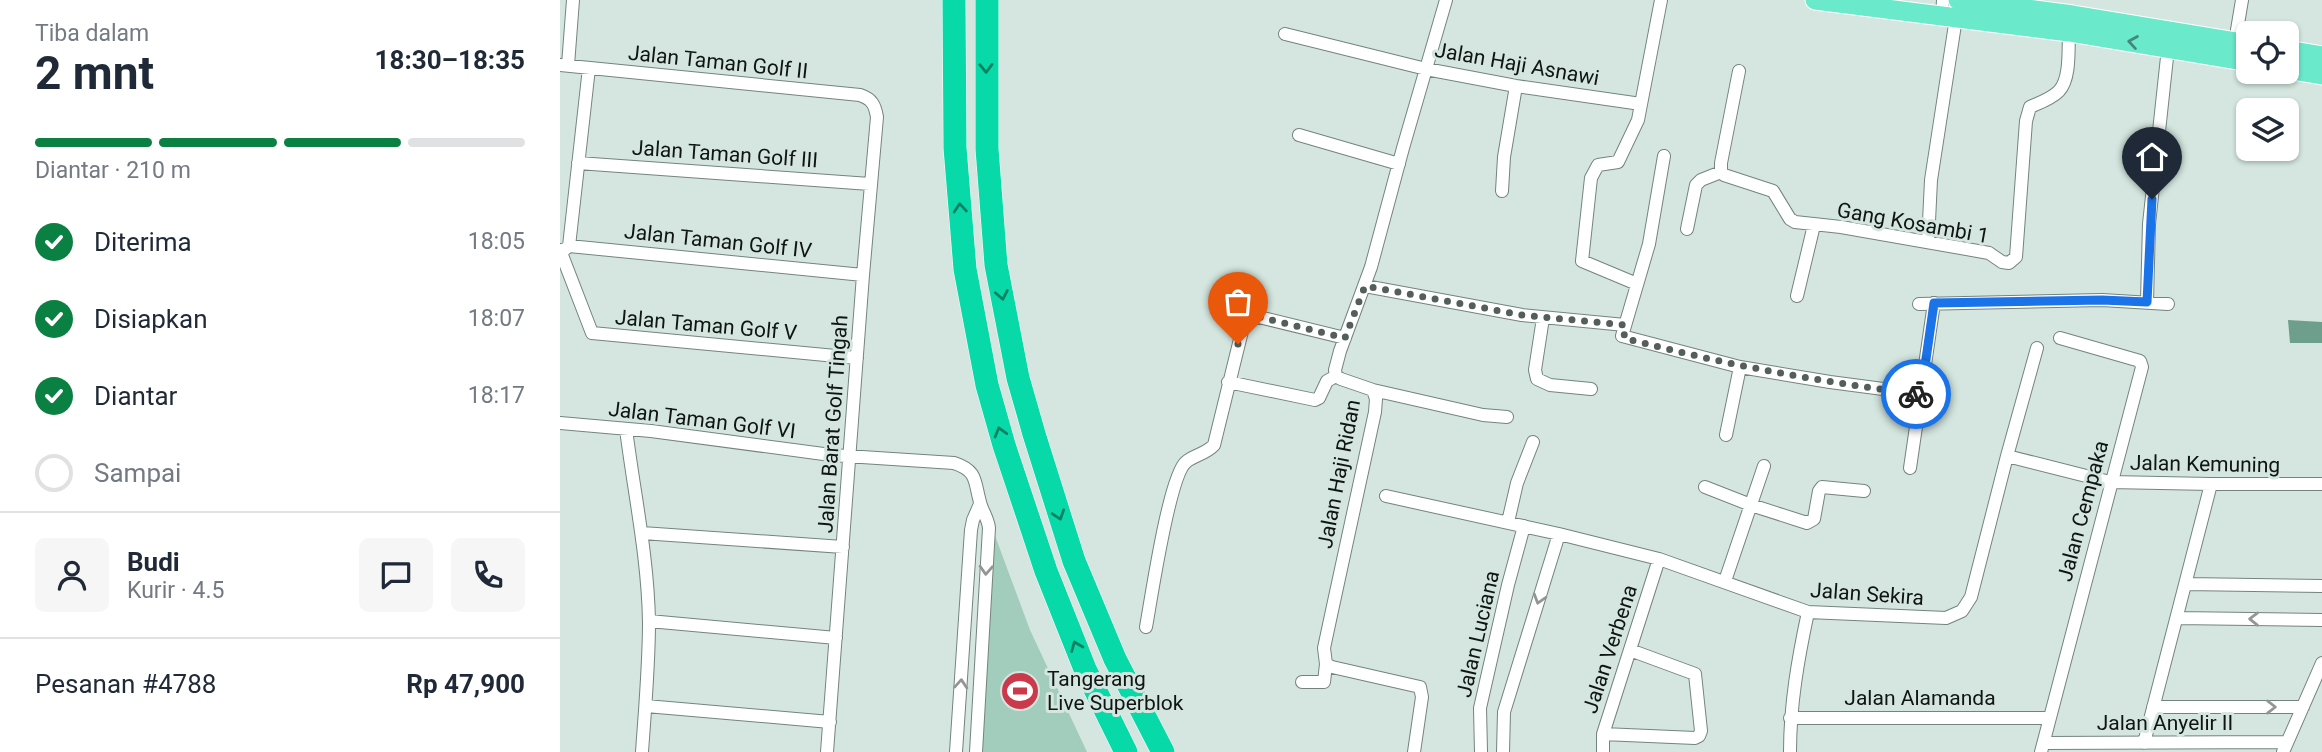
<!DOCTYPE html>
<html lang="id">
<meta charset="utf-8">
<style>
body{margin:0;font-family:Roboto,sans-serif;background:#f6f6f7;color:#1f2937;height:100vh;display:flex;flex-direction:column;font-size:26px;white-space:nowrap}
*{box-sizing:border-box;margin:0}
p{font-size:23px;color:#747a83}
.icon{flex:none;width:38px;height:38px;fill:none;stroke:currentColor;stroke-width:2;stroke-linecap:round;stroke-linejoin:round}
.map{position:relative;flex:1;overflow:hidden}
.panel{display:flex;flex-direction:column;background:#fff;width:560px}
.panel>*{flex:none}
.controls{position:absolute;left:1676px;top:21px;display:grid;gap:14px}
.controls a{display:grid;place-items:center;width:63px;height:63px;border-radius:10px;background:#fff;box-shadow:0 2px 5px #0004;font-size:35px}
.pin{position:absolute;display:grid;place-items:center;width:60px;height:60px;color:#fff;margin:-72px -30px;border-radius:50% 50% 50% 0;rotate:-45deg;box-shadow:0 0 7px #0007}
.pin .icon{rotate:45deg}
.courier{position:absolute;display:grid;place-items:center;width:70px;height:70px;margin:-35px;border:5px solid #1a73e8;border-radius:50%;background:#fff;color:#222;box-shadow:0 2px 9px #0007}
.summary em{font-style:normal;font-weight:700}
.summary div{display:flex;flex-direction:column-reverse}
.summary{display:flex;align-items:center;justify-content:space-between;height:119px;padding:0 35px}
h1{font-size:46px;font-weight:700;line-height:52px}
.bar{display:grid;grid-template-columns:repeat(4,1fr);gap:10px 7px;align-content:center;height:84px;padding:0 35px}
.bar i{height:9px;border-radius:5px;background:#e0e1e3}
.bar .current{background:#0b8043}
.bar p{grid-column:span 4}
.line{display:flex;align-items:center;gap:18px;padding:0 35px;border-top:2px solid #e0e1e3}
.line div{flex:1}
.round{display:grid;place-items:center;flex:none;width:74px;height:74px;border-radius:10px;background:#f6f6f7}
ol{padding:0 35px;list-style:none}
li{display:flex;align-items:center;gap:21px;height:77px}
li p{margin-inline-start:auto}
li .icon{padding:7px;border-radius:50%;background:#0b8043;color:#fff;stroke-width:4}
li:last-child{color:#747a83}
li i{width:38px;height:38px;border:4px solid #e0e1e3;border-radius:50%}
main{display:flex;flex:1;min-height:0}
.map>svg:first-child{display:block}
.green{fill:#a2ccbb}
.water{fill:#6e9f8d}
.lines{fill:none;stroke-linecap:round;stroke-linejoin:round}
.street-casing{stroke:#74847d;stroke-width:14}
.primary-casing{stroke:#fff;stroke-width:21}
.highway-casing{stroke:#fff;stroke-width:24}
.street{stroke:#fff;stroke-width:12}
.primary{stroke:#6ae9cb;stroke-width:19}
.highway{stroke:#07daa8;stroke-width:23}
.oneway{stroke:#418a78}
.oneway2{stroke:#0b8164}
.oneway3{stroke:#939694}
.done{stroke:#545e5a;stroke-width:7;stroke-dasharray:0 12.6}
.route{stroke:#1a73e8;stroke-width:9}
.labels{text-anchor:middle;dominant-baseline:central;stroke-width:6;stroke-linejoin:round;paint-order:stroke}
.street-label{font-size:21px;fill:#0f1512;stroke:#d4e6df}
.poi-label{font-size:21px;fill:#0f1512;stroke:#d4e6df;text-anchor:start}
</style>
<main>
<section class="panel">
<div class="summary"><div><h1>2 mnt</h1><p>Tiba dalam</p></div><em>18:30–18:35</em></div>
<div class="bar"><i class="current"></i><i class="current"></i><i class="current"></i><i></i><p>Diantar · 210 m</p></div>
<ol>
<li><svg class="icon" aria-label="check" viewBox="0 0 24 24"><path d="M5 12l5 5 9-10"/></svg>Diterima<p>18:05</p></li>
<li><svg class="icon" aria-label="check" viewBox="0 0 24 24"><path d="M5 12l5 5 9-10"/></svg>Disiapkan<p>18:07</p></li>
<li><svg class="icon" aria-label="check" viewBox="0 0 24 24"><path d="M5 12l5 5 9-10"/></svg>Diantar<p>18:17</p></li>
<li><i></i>Sampai</li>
</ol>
<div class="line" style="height:126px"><a class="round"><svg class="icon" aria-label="person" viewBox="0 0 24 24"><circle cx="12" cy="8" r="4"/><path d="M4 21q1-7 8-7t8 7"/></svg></a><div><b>Budi</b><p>Kurir · 4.5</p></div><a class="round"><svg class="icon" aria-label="chat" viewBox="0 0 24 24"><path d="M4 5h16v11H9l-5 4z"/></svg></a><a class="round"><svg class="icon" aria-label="phone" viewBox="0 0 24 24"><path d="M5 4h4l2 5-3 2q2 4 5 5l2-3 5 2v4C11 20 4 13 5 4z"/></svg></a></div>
<div class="line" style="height:91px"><div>Pesanan #4788</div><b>Rp 47,900</b></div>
</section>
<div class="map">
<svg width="1762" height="752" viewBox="0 0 1762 752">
<rect width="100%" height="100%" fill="#d4e6df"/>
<path class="green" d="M 434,533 L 470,630 L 527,752 L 418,752 Z"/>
<path class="water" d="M 1728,320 L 1762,322 L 1762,343 L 1730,343 Z"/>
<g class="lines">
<defs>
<path id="street" d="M 1382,17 L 1383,0
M 725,34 L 866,69 L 956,86 L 1081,104
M 1675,42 L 1682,0
M 0,65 L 300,95 C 312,99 315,105 317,117 L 303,275 L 267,752
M 8,65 L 13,0
M 1179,71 L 1161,163 L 1161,172 L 1164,175 L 1213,191 L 1230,219 L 1235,222 L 1281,227 L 1429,253 L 1442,262 L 1449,263 L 1456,257 L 1466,121 L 1470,107 C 1479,103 1491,99 1499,91 C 1511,78 1508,48 1509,32
M 739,135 L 839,164
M 1104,156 L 1089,244 L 1062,336 L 1180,367 L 1270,382 L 1361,394
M 18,163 L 310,184
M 942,191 L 944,157 L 956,86
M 1127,229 L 1136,185 L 1141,180 L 1161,172
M 1368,242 L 1371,180 L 1396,18
M 9,246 L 303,275
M 0,250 L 32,333 L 297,358
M 4,250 L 9,246 L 29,68
M 1077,284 L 1022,261 L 1031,178 L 1038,165 L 1058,162 L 1078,120 L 1101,0
M 805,286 L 962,315 L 1065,325
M 1237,296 L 1254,225
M 1587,302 L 1589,224 L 1608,48
M 1359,304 L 1542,300 L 1608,304
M 983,318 L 975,370 L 977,379 L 990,385 L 1031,389
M 776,376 L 775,370 L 780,351 L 811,267 L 843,148 L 886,0
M 776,376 L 781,379 L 813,390 L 923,415 L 947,417
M 668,382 L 755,400 L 759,398 L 767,381 L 776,376
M 813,390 L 816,399 L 815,412 L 770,620 L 764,648 L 766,664 L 772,667 L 860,687 L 862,697 L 854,752
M 0,423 L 91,431 L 271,455 L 394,463 C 418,471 414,481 420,502 C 422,511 428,518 429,528 L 416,752
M 66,429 C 74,493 88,557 89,622 C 89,665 85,709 82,752
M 1166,435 L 1180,367
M 1447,456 L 1550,482 L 1651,484 L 1762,484
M 1350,468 L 1374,303
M 1145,487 L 1191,505 L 1247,523 L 1254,519 L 1259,491 L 1262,487 L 1304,491
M 826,496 L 999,534 L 1099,559 L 1248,612 L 1386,618 L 1402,611 L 1411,597 L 1447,456 L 1477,348
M 948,522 L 957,483 L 973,442
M 82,533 L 283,547
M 1165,581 L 1204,466
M 1626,584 L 1762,586
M 1617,618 L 1762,620
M 89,621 L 276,638
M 586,627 C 591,600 609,476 626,462 C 634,455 646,454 654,445 L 683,327 L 687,321 L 699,317 L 785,338
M 742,682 L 764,682 L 766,664
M 86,706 L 270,722
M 1593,707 L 1743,707
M 1230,718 L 1489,718
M 1043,734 L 1135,738 L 1139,736 L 1141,731 L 1135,674 L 1070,650
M 1484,743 L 1727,742
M 1584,743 L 1651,484
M 396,752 L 411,530 L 413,520 L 420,504
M 921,752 L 920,708 L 948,585 L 964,526
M 943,752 L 944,712 L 999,534
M 1043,752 L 1043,734 L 1099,559
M 1230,752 C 1230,704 1238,659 1248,612
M 1481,752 L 1582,367 L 1580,361 L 1500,338
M 1723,752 L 1762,663"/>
<path id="primary" d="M 1255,0 L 1509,32 L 1689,62
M 1398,0 L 1513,15 L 1689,44
M 1727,50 L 1762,56
M 1727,69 L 1762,75"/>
<path id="highway" d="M 394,0 L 395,148 L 405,269 L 427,385 L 444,445 L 486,571 L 525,669 L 566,752
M 427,0 L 427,149 L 436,265 L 458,378 L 474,434 L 514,561 L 555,659 L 603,752"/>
</defs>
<use href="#street" class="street-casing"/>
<use href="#primary" class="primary-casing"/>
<use href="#highway" class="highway-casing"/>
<use href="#street" class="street"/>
<use href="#primary" class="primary"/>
<use href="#highway" class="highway"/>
</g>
<defs><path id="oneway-chevron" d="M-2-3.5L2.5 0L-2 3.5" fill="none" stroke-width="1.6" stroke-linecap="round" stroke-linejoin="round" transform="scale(1.75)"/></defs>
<use class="oneway" href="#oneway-chevron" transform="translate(1573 42) rotate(-171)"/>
<g class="oneway2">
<use href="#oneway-chevron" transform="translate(426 68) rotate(89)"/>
<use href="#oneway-chevron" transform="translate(400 208) rotate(-95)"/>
<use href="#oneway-chevron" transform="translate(442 295) rotate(79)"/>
<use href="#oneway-chevron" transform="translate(440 432) rotate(-106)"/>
<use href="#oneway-chevron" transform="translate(499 515) rotate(72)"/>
<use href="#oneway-chevron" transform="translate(516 646) rotate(-112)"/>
</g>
<g class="oneway3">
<use href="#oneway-chevron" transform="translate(426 570) rotate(93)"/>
<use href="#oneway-chevron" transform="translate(979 599) rotate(107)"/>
<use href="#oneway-chevron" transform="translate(1694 619) rotate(-179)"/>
<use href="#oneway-chevron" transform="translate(401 684) rotate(-86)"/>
<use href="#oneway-chevron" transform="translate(1711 707)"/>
</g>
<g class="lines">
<path class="done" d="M 678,344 C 682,331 684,320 699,317 L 785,338 L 805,286 L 962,315 L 1065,325 L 1064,338 C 1161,364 1256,381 1356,394"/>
<path class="route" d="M 1356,394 L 1361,394 L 1374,303 L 1542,300 L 1587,302 L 1592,199"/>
</g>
<defs>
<symbol id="stadium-disc" viewBox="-11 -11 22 22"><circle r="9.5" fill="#cb3a4b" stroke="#d4e6df"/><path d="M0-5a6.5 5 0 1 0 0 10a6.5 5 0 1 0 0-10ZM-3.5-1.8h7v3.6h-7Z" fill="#fff"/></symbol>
</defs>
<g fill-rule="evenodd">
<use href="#stadium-disc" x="438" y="669" width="44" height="44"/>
</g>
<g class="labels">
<g class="street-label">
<text transform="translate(158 62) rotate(6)">Jalan Taman Golf II</text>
<text transform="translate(957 64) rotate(10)">Jalan Haji Asnawi</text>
<text transform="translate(165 154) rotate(4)">Jalan Taman Golf III</text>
<text transform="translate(1353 223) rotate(10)">Gang Kosambi 1</text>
<text transform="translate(158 241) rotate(6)">Jalan Taman Golf IV</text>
<text transform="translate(146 325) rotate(5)">Jalan Taman Golf V</text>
<text transform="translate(142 420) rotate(7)">Jalan Taman Golf VI</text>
<text transform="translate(273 424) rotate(-86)">Jalan Barat Golf Tingah</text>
<text transform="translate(1645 464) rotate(1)">Jalan Kemuning</text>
<text transform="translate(779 474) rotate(-79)">Jalan Haji Ridan</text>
<text transform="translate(1523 511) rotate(-75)">Jalan Cempaka</text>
<text transform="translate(1307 594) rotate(4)">Jalan Sekira</text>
<text transform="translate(918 634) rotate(-77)">Jalan Luciana</text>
<text transform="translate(1050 649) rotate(-72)">Jalan Verbena</text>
<text x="1360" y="698">Jalan Alamanda</text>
<text x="1605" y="723">Jalan Anyelir II</text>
</g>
<g class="poi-label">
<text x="487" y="679">Tangerang<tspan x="487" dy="24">Live Superblok</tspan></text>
</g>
</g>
</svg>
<div class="controls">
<a><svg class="icon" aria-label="locate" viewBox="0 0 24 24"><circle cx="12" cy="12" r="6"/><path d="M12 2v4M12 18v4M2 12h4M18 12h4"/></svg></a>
<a><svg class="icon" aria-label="layers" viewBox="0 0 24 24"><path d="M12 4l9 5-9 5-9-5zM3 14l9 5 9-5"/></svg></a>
</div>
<div class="pin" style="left:678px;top:344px;background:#ea580c"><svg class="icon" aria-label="bag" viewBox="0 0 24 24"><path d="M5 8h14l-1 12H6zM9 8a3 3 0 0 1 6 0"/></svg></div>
<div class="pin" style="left:1592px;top:199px;background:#1f2937"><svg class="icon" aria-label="home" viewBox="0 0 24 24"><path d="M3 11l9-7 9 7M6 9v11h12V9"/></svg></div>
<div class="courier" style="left:1356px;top:394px"><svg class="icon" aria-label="bike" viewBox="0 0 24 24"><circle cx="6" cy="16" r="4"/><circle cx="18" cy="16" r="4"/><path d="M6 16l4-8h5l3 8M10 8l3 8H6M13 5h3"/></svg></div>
</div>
</main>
